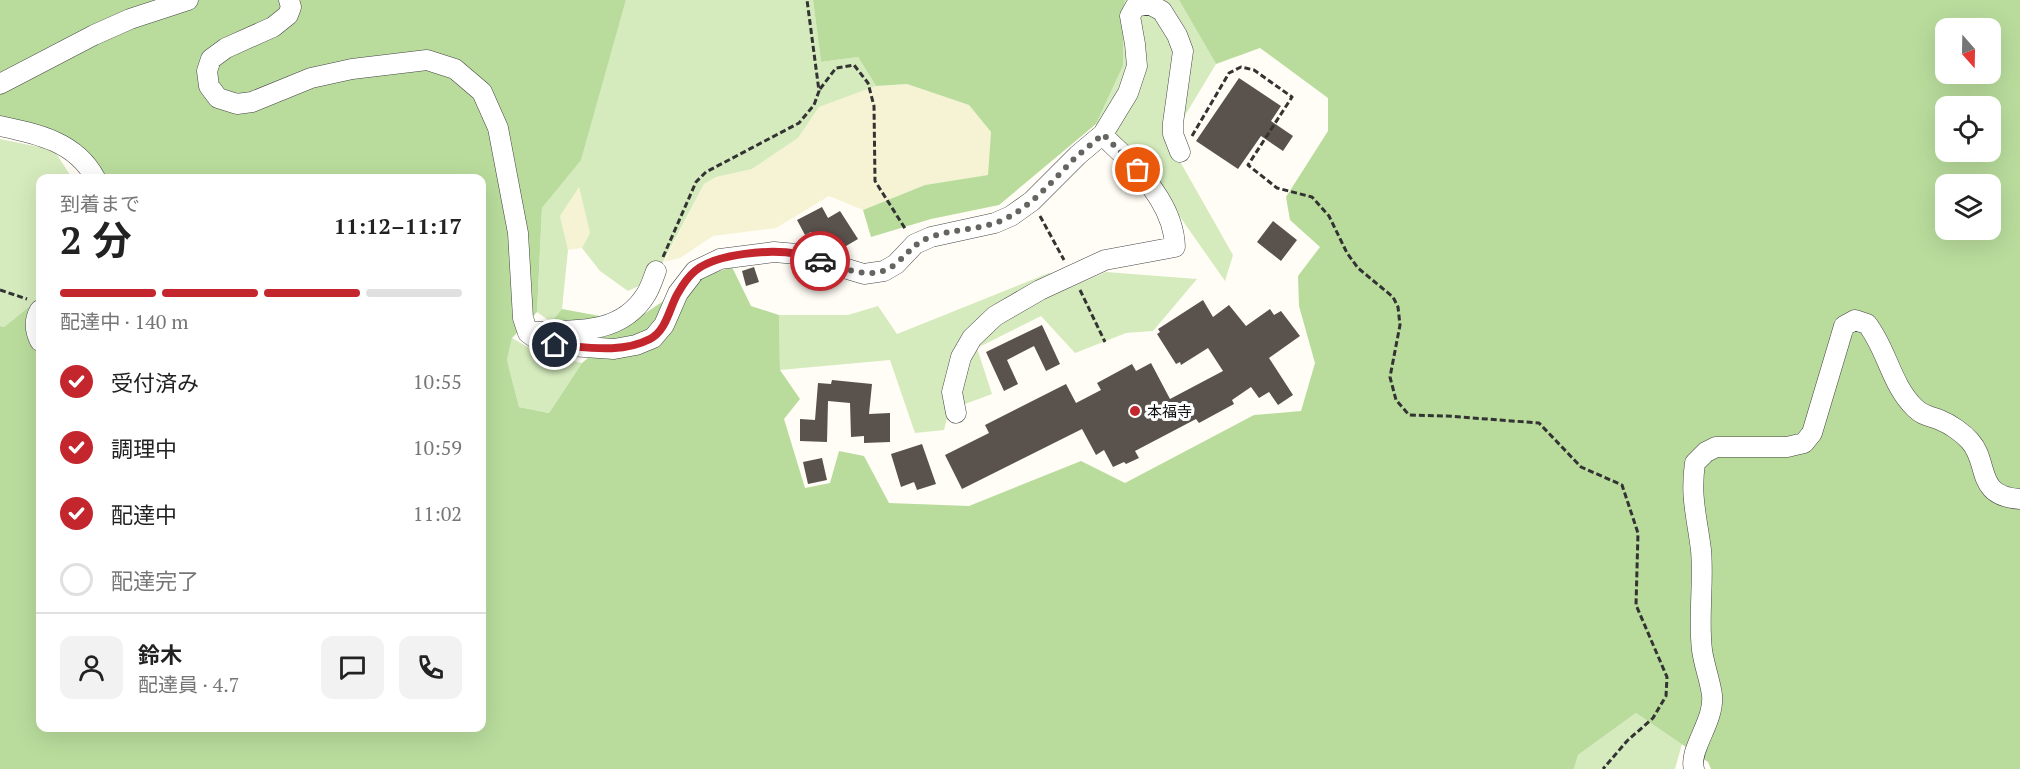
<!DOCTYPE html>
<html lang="ja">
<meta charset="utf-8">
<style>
body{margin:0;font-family:"PT Serif","Noto Sans JP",serif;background:#f2f2f2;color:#222;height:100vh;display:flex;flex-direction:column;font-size:22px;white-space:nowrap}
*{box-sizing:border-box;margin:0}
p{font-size:20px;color:#767676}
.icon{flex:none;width:33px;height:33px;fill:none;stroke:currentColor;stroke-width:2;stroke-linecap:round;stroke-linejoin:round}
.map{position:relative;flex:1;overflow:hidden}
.side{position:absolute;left:36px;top:174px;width:450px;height:558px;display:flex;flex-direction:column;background:#fff;border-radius:12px;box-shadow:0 6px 24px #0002}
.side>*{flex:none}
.needle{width:39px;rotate:160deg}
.tools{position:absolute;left:1935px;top:18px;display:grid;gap:12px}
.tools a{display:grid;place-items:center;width:66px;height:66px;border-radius:12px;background:#fff;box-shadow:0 6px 24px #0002;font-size:30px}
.pin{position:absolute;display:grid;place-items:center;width:51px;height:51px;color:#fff;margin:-26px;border:3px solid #fff;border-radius:50%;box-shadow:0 2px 6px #0007}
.courier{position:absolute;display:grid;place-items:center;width:60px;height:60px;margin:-30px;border:4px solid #c4262e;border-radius:50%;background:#fff;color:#222;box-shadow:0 2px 8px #0007}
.overview em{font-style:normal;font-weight:700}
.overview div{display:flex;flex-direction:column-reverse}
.overview{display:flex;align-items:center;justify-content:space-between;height:102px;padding:0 24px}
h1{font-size:39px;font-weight:700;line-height:45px}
.bar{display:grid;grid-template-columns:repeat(4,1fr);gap:9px 6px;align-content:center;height:72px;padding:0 24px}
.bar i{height:8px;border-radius:4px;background:#e0e0e0}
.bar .current{background:#c4262e}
.bar p{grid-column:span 4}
.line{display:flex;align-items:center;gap:15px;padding:0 24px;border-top:2px solid #e0e0e0}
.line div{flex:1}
.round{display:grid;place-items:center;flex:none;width:63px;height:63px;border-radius:12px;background:#f2f2f2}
ol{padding:0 24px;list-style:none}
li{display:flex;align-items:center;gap:18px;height:66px}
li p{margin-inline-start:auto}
li .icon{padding:6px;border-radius:50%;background:#c4262e;color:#fff;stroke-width:4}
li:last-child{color:#767676}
li i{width:33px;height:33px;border:3px solid #e0e0e0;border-radius:50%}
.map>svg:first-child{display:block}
.farmland{fill:#f6f3d4}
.green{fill:#d5ebbd}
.forest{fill:#b9dc9c;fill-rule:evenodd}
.building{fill:#5a524d}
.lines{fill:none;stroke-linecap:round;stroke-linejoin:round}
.minor-casing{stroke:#444;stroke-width:21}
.path{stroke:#333;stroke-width:3;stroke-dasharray:6 3;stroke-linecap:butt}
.minor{stroke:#fff;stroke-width:20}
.done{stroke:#646461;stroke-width:6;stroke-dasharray:0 10.8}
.route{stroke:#c4262e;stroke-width:8}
.poi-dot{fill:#c4262e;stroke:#fff;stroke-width:2}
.labels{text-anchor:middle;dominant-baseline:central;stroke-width:6;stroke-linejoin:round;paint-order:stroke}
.poi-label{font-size:15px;fill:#111;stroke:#fff;text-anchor:start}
</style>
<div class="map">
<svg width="2020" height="769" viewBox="0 0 2020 769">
<rect width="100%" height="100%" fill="#fffdf5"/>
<path class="farmland" d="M 907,84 L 969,105 L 991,132 L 989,175 L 925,185 L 863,210 L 829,196 L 776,228 L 713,236 L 680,258 L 664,262 L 704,184 L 716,177 L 752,169 L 798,138 L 819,107 L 876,86 Z
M 579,186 L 590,233 L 582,248 L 568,250 L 560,216 Z"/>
<path class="green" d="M 626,0 L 813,0 L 821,62 L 858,57 L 876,86 L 819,107 L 798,138 L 752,169 L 716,177 L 704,184 L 654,279 L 628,291 L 600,271 L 582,248 L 590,233 L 579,187 L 560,216 L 568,250 L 562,309 L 551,322 L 537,312 L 542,208 L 581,159 Z
M 1125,0 L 1179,0 L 1216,64 L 1169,142 L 1233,255 L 1225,281 L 1152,177 L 1096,124 L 1123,66 L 1123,9 Z
M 0,139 L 54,150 L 72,178 L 40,178 L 40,298 L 4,327 L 0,326 Z
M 1106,272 L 1197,279 L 1153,331 L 1126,333 L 1075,353 L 1041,316 L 977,348 L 992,394 L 949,410 L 944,430 L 915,433 L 890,360 L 780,370 L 779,315 L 848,315 L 878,306 L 897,334 L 1049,273 L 1071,287 Z
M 512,338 L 538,353 L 582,363 L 549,413 L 519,407 L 507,360 Z
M 1636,713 L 1682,744 L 1675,769 L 1574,769 L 1578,755 Z"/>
<path class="forest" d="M 0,0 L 626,0 L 581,160 L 542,208 L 537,312 L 512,338 L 507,360 L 519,407 L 549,413 L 582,363 L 602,346 L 551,322 L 562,309 L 632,322 L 698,278 L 732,267 L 751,306 L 779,315 L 780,370 L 800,399 L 784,419 L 805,488 L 830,483 L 839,451 L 864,456 L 889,503 L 969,506 L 1081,461 L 1125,483 L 1254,415 L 1301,411 L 1315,363 L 1299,306 L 1298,276 L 1320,247 L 1290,220 L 1286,197 L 1328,131 L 1328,98 L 1260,48 L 1216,64 L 1179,0 L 2020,0 L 2020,769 L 1711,769 L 1708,762 L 1636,713 L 1578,755 L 1574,769 L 0,769 L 0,326 L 4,327 L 40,298 L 40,728 L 482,728 L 482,178 L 100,178 L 0,120 ZM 1946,28 L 1990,28 L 1990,74 L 1946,74 ZM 1946,106 L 1990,106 L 1990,152 L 1946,152 ZM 1946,184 L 1990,184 L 1990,230 L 1946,230 Z
M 813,0 L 1125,0 L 1123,9 L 1123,66 L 1096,124 L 999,205 L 931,219 L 871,237 L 863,210 L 925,185 L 988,175 L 991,132 L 969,105 L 907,84 L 876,86 L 858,57 L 821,62 Z"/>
<path class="building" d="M 1239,78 L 1281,106 L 1271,121 L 1293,136 L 1283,151 L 1261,136 L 1238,169 L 1196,141 Z
M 822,207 L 828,218 L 840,211 L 858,239 L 834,253 L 827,250 L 818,236 L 814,238 L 811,232 L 805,235 L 797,220 Z
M 1273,221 L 1297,240 L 1281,261 L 1257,242 Z
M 754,267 L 759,282 L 746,286 L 742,271 Z
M 1203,300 L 1213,317 L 1229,305 L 1246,326 L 1270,309 L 1274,315 L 1281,311 L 1300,336 L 1269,358 L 1293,395 L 1278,405 L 1269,392 L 1259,398 L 1251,387 L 1232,400 L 1234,404 L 1199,423 L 1196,419 L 1135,451 L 1139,458 L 1126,464 L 1124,462 L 1113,467 L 1104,450 L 1096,455 L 1082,429 L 962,489 L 945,455 L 989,433 L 985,425 L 1066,384 L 1076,403 L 1101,390 L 1097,383 L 1132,364 L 1136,371 L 1151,363 L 1170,399 L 1223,371 L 1208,348 L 1181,365 L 1180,362 L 1176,364 L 1157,334 L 1160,332 L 1158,329 Z
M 1042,325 L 1060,364 L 1046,371 L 1034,346 L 1007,360 L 1018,384 L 1004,391 L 986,352 Z
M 832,380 L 872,384 L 869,414 L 890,413 L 890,442 L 864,443 L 864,436 L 851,437 L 850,403 L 828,401 L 827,442 L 800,441 L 800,419 L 815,420 L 818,383 L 831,384 Z
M 922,444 L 936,484 L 917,490 L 914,482 L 901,487 L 891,454 Z
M 822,458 L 827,480 L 808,484 L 803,462 Z"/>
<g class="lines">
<defs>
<path id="minor" d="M 289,0 L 291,7 L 288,15 L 273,27 L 226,48 L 211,59 L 207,71 L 209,86 L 218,98 L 237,104 L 252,102 L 311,78 L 352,69 L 427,60 L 455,69 L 482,92 L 498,128 L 518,233 L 523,318 L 528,333 L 538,340 L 555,345 L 614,349 L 636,345 L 653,338 L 664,325 L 678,293 L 695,271 L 720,259 L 774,252 L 797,254 L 864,274 L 884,271 L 896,264 L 915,244 L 931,237 L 995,223 L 1011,216 L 1032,201 L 1078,155 L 1103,134 L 1128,93 L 1137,66 L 1135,44 L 1130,16 L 1135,7 L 1149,4 L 1162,11 L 1177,35 L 1183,51 L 1173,123 L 1173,134 L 1180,152
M 0,84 L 94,35 L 130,19 L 188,0
M 0,126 C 38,134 76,142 95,178
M 40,310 C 34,320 34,329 40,341
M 531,332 C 573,330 619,336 645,296 C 650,289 653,279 656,271
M 956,413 L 952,392 L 961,357 L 972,338 L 995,316 L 1040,290 L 1105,260 L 1175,247 C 1174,212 1150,182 1126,158 C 1118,149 1109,143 1103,134
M 1694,769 C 1688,750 1715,721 1712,695 C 1710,680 1704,665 1702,650 C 1698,617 1704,583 1701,550 C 1697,517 1690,497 1695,463 L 1706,452 L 1716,447 L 1787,447 L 1804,443 L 1812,433 L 1844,326 L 1855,320 L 1867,324 C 1887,349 1891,385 1915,408 C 1923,416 1930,416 1940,420 C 1950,424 1963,433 1970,441 C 1990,463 1974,496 2020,499"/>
</defs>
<use href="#minor" class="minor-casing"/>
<path class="path" d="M 820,89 L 836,68 L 854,65 L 868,83 L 874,106 L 875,181 L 906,230
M 1192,136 L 1229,73 L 1241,67 L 1254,70 L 1292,97 L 1248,165 L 1277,188 L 1312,197 L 1329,216 L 1347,253 L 1358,268 L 1393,297 L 1398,307 L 1400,325 L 1390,377 L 1396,400 L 1409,415 L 1447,416 L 1539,423 L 1581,467 L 1622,485 L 1638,533 L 1636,605 L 1667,677 L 1666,696 L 1653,718 L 1627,741 L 1603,769
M 1040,216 L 1064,260
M 663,257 L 696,182 L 706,172 L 799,123 L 814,105 L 819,91 L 807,0
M 0,290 L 27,299
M 1080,290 L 1105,342"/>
<use href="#minor" class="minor"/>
</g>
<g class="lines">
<path class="done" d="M 820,261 C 846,269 875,283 898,262 C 909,252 916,242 931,237 C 952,229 977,230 998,222 C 1029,210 1052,181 1075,158 C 1084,150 1094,142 1103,134 L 1138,170"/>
<path class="route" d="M 555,345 C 586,347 621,354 650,339 C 667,330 669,308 678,293 C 682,286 689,276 695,271 C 717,253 771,249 798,254 C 806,256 813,259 820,261"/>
</g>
<circle class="poi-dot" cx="1135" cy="411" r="6"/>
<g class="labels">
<g class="poi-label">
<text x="1147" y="411">本福寺</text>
</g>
</g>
</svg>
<div class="tools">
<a><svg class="needle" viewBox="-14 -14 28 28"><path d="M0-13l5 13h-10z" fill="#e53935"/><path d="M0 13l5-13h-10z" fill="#767676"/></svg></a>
<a><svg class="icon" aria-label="locate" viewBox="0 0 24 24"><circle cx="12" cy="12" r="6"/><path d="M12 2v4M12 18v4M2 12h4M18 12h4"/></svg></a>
<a><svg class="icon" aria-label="layers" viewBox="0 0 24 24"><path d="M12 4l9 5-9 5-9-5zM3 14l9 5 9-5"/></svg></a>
</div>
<div class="pin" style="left:1138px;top:170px;background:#ea580c"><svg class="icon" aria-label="bag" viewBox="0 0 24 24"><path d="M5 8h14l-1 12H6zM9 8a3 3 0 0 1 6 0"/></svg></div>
<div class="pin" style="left:555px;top:345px;background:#1f2937"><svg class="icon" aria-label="home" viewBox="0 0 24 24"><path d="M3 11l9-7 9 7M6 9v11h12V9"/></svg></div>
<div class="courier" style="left:820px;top:261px"><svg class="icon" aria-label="car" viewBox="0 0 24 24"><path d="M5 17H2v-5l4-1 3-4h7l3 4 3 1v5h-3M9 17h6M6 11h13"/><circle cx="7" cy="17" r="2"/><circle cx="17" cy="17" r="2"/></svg></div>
<section class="side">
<div class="overview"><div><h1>2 分</h1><p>到着まで</p></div><em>11:12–11:17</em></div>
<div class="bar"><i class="current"></i><i class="current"></i><i class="current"></i><i></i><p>配達中 · 140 m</p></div>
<ol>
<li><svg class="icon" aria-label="check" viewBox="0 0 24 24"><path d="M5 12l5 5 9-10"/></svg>受付済み<p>10:55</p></li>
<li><svg class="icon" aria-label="check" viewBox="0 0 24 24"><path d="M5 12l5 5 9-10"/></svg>調理中<p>10:59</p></li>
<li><svg class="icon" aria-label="check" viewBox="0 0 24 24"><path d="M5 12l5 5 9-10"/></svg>配達中<p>11:02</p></li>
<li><i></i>配達完了</li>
</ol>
<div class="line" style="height:108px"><a class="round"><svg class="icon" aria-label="person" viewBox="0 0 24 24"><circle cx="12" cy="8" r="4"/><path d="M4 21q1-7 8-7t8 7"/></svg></a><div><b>鈴木</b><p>配達員 · 4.7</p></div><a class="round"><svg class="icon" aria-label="chat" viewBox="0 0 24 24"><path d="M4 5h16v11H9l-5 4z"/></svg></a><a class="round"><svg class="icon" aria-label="phone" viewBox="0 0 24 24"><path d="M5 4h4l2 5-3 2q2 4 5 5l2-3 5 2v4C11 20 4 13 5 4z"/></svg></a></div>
</section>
</div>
